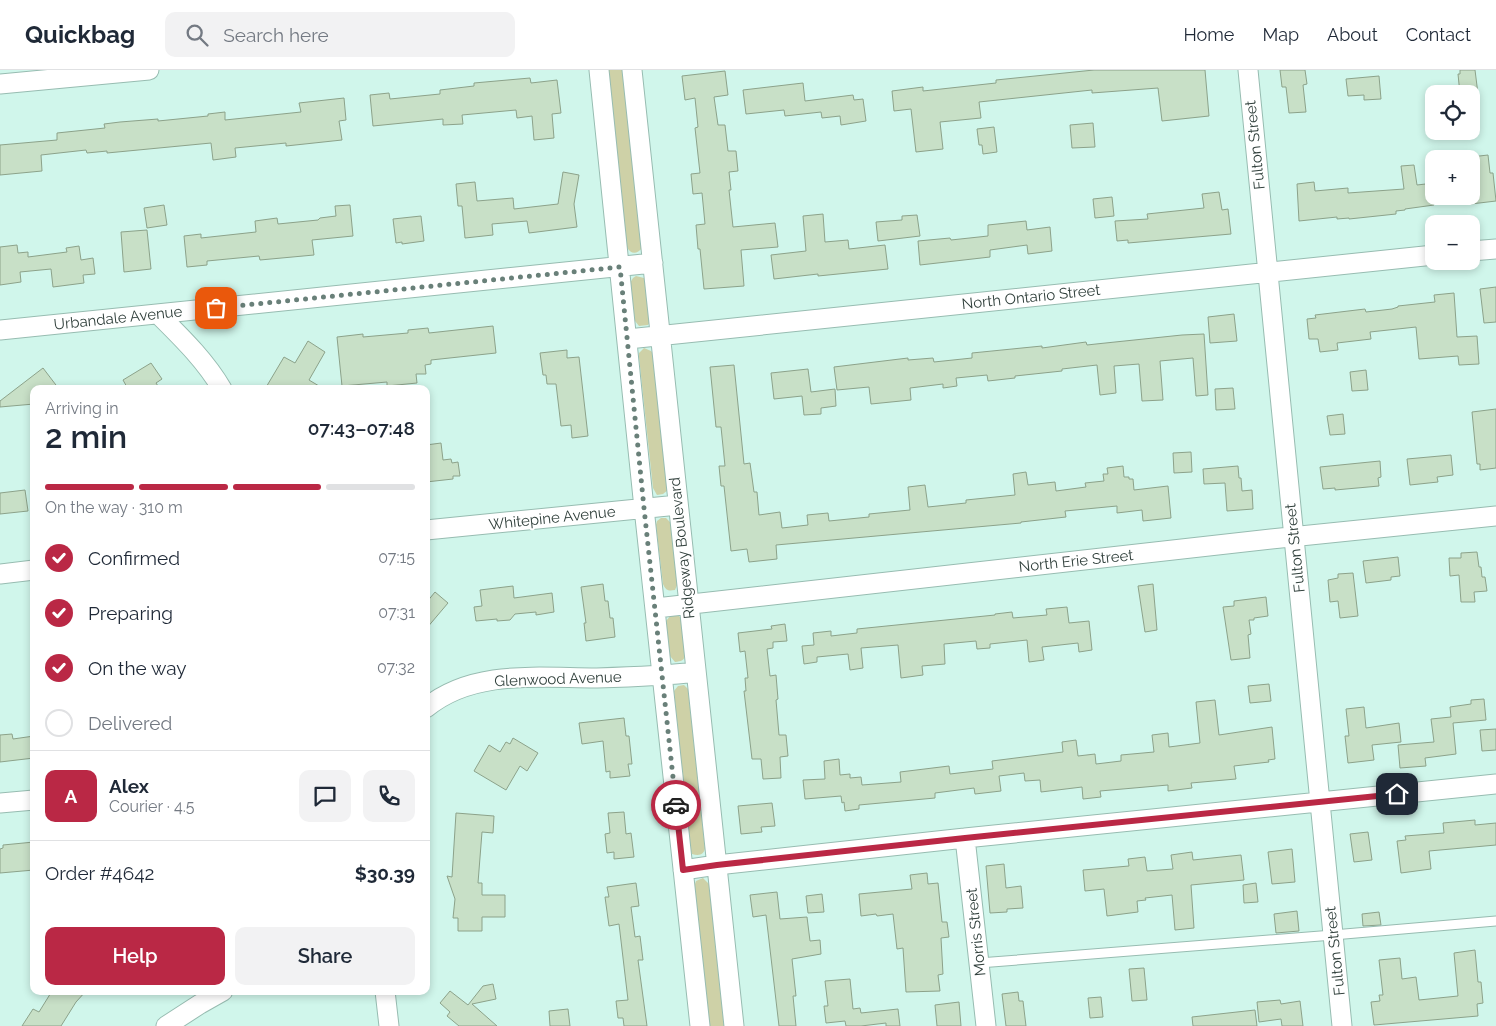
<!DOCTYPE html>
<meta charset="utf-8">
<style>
body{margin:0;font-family:Raleway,sans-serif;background:#f2f2f3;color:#1f2937;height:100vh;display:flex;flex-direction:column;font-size:19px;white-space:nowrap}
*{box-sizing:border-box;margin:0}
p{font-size:16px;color:#747a83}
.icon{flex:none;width:28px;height:28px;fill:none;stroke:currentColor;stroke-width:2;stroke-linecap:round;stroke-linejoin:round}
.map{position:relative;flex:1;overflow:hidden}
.details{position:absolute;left:30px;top:315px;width:400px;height:610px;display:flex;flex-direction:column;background:#fff;border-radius:10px;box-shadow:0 2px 8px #0003}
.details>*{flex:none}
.buttons{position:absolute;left:1425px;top:15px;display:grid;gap:10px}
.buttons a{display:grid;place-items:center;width:55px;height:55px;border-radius:10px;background:#fff;box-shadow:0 2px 8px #0003;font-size:25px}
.pin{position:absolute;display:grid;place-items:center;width:42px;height:42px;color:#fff;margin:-21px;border-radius:10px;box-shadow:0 2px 8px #0006}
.courier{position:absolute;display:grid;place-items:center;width:50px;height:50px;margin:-25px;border:4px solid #ba2845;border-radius:50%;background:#fff;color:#222;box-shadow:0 1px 6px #0007}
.head em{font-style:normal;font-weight:600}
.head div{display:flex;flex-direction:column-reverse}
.head{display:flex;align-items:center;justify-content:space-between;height:85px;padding:0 15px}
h1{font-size:32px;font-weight:600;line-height:38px}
.bar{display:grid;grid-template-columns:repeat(4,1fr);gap:8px 5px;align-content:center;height:60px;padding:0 15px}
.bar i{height:6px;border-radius:4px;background:#e0e1e3}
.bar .selected{background:#ba2845}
.bar p{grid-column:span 4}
.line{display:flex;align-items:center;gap:12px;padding:0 15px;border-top:1px solid #e0e1e3}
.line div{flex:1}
.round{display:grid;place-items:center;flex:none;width:52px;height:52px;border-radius:10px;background:#f2f2f3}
ol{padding:0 15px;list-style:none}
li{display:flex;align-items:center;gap:15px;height:55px}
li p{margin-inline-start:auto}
li .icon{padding:5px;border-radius:50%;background:#ba2845;color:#fff;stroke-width:4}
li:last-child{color:#747a83}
li i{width:28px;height:28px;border:2px solid #e0e1e3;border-radius:50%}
.cta{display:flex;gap:10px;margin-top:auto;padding:10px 15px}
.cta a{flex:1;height:58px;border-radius:10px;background:#ba2845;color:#fff;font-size:20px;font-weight:600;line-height:58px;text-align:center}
.cta a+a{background:#f2f2f3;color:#1f2937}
header{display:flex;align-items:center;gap:30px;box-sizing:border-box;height:70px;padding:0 25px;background:#fff;border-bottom:1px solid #e0e1e3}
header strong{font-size:24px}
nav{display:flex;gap:28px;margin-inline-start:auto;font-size:18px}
.search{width:350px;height:45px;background:#f2f2f3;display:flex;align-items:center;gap:12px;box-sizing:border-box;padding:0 18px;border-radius:10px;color:#747a83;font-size:19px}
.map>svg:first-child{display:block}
.green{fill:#ced1a7}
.building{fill:#c8e0c7;stroke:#8ca28a}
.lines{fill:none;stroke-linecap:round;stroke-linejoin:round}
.lane-casing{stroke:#97bcb1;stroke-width:11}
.street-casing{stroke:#97bcb1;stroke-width:21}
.lane{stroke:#fff;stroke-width:9}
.street{stroke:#fff;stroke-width:19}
.done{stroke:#698079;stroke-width:5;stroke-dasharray:0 9}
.route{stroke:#ba2845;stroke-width:6}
.labels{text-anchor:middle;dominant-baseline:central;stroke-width:4;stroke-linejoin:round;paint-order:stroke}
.street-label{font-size:15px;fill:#31403c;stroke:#fff}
</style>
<header>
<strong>Quickbag</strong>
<div class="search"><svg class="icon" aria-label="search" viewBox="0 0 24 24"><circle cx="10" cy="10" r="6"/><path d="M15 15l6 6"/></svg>Search here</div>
<nav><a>Home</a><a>Map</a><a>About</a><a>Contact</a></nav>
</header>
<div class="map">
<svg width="1496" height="956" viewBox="0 0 1496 956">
<rect width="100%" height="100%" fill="#d0f6eb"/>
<path class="green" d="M 608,0 L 624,0 L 642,178 C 637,185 630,184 627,177 Z
M 636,206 L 644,208 L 646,212 L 650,252 L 648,255 L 639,256 L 635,251 L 630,213 L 633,208 Z
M 644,278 L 651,281 L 654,285 L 668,420 L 663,424 L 657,425 L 653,418 L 639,287 L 639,283 Z
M 661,448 L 666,448 L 672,454 L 678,513 L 675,520 C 669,521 666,521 663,514 L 656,455 L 657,451 Z
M 676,544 L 679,546 L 682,550 L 685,584 C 685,591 681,591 675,592 L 670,586 L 666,551 L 671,545 Z
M 684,615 L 688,619 L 705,778 C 704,785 699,786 692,784 L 690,779 L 674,621 L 678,616 Z
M 703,808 L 709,814 L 724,956 L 709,956 L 694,817 L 696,811 Z"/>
<path class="building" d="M 1094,0 L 1205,0 L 1209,46 L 1162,51 L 1158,18 L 1092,23 L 1092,20 L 979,32 L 981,48 L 940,52 L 943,79 L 916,82 L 911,39 L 894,41 L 892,21 L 923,17 L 923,21 L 996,13 L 996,10 Z
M 1280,0 L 1305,0 L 1307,14 L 1303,15 L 1306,42 L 1289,43 L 1286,17 L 1282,17 Z
M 1460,0 L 1475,0 L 1478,24 L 1460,24 L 1458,4 L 1460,4 Z
M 725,1 L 728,25 L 714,27 L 718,55 L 725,55 L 728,81 L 736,81 L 738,101 L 729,102 L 731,120 L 729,120 L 733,157 L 775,153 L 778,177 L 741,180 L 744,216 L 704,219 L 700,179 L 698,179 L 696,155 L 705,154 L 702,123 L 693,124 L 691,104 L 700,103 L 695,58 L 698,57 L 695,28 L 685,30 L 682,6 Z
M 1379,6 L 1381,29 L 1364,30 L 1364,25 L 1348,26 L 1346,9 Z
M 530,8 L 531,13 L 557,10 L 561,43 L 552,44 L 554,68 L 534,70 L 532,46 L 517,48 L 516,40 L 462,45 L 463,54 L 443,55 L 443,49 L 373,56 L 370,25 L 389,23 L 390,29 L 440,24 L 440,20 L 474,16 L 474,13 Z
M 803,13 L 805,31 L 853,25 L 854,30 L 863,29 L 866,51 L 841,55 L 840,46 L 822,48 L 821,42 L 785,46 L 784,40 L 746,44 L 743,20 Z
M 344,28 L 346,50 L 339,51 L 342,70 L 286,76 L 286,73 L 235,78 L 236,87 L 213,90 L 211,73 L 107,83 L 107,81 L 87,83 L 86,80 L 41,85 L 42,101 L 0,105 L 0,75 L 57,70 L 57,63 L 105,58 L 104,54 L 120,52 L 158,49 L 158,51 L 208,46 L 208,44 L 225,42 L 225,50 L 301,42 L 299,33 Z
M 1093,53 L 1095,77 L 1072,78 L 1070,55 Z
M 994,57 L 997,82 L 983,84 L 982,75 L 979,75 L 977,59 Z
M 1488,85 L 1490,103 L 1493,103 L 1496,131 L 1471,134 L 1471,87 Z
M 1414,95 L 1417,115 L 1434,113 L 1434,135 L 1405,139 L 1405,140 L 1396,141 L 1396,144 L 1349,149 L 1349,148 L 1337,149 L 1337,147 L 1299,151 L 1297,114 L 1314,112 L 1315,121 L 1348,118 L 1348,123 L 1404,119 L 1401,96 Z
M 563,102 L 579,105 L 574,134 L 577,157 L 529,163 L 527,151 L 492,154 L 493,165 L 465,168 L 462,136 L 458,136 L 456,114 L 475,112 L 477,131 L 513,128 L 514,139 L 558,134 Z
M 1219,122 L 1222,140 L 1228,139 L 1231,164 L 1128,173 L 1128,170 L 1117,171 L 1115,151 L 1148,149 L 1147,144 L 1204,138 L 1202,124 Z
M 1112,127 L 1114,146 L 1095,148 L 1093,129 Z
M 164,135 L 167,155 L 147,158 L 144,138 Z
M 350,135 L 353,166 L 312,170 L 314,185 L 260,190 L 259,186 L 207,191 L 207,195 L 187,197 L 184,166 L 201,164 L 201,168 L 256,162 L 255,151 L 277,148 L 278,154 L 318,150 L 320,148 L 336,146 L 335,136 Z
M 823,144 L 825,172 L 848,170 L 849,179 L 885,175 L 888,199 L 818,206 L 818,204 L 774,209 L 771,185 L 806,181 L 803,146 Z
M 917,145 L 920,166 L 878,171 L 876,152 L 902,150 L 902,146 Z
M 421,146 L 424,171 L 402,174 L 402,172 L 396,173 L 393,149 Z
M 1026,151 L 1027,160 L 1050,157 L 1052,181 L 1028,184 L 1027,175 L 990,180 L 990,187 L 920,195 L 918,171 L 950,168 L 951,170 L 988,166 L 988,155 Z
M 147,160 L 151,199 L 124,202 L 121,162 Z
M 17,175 L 18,183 L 28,182 L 28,187 L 67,182 L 66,178 L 79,176 L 81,190 L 93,188 L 95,204 L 83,205 L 84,213 L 53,217 L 51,199 L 20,202 L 21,212 L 0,215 L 0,177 Z
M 1496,217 L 1496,252 L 1484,253 L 1480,219 Z
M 1454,223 L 1457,267 L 1477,266 L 1479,294 L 1459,295 L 1458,286 L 1419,289 L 1416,257 L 1370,262 L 1371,269 L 1337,273 L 1338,280 L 1320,282 L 1318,269 L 1309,269 L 1307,249 L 1316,248 L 1315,245 L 1365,239 L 1366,242 L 1392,239 L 1398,237 L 1398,236 L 1435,232 L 1434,225 Z
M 1234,244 L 1237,271 L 1210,273 L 1208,247 Z
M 493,256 L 496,283 L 431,290 L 431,294 L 425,295 L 426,304 L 416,304 L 417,313 L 387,316 L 387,312 L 342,316 L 337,267 L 363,264 L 363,267 L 408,263 L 408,260 L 428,258 L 429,263 Z
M 1204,264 L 1208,325 L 1196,326 L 1193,288 L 1160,291 L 1163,330 L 1142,331 L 1139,294 L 1114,296 L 1116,323 L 1100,325 L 1097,295 L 1062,299 L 1062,301 L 1015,306 L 1015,308 L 988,311 L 987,305 L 956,308 L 957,316 L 943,318 L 943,314 L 910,318 L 911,330 L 871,334 L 869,317 L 837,320 L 834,297 L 908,288 L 908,290 L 933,288 L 934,292 L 972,288 L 972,283 L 1042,276 L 1042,278 L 1086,272 L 1087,275 L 1096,274 L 1182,265 Z
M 308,271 L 325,282 L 309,310 L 324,319 L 265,319 L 284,287 L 295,293 Z
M 567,280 L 567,288 L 579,287 L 588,366 L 572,368 L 571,355 L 561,356 L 556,314 L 547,314 L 546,305 L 543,305 L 540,283 Z
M 151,293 L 162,309 L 156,313 L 160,319 L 128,319 L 123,310 Z
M 734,295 L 744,394 L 750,393 L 754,422 L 757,422 L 759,445 L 780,442 L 782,458 L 808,455 L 807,445 L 828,443 L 829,451 L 869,447 L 869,444 L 910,440 L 908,417 L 925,415 L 928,437 L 966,433 L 966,430 L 1015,425 L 1013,404 L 1026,402 L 1028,415 L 1055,412 L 1056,421 L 1086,417 L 1085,413 L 1104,411 L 1103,404 L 1108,404 L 1107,398 L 1123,396 L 1124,407 L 1129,407 L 1129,409 L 1133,409 L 1134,420 L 1168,416 L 1171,448 L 1143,451 L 1142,440 L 1117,443 L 1117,436 L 1065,441 L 1066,447 L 1021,452 L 1021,453 L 776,475 L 777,489 L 749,492 L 747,479 L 731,481 L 724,416 L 721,416 L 719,396 L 725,396 L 721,357 L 716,357 L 710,297 Z
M 43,298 L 59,319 L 34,319 L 34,334 L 0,337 L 0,331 Z
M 808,299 L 811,322 L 835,319 L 836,336 L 821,338 L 821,344 L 804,345 L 802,326 L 774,329 L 771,303 Z
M 1366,300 L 1368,320 L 1352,321 L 1350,302 Z
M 1233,318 L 1235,339 L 1216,340 L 1215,319 Z
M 1496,339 L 1496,398 L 1480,400 L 1480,394 L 1477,394 L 1472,342 Z
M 1343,344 L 1345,364 L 1330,365 L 1327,346 Z
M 441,373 L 443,390 L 451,389 L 452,393 L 458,392 L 460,406 L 453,406 L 453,409 L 426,412 L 426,375 Z
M 1191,382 L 1192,402 L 1174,403 L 1173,383 Z
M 1451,385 L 1453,405 L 1437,407 L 1438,412 L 1410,415 L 1407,389 Z
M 1380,391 L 1381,407 L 1378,408 L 1379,416 L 1335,420 L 1335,418 L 1323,419 L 1320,397 Z
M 1238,396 L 1239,408 L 1241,408 L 1242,421 L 1252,420 L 1253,439 L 1227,441 L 1225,413 L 1204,414 L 1203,399 Z
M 25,420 L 28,441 L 0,444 L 0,423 Z
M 1477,482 L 1479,497 L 1481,497 L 1482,507 L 1485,507 L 1487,521 L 1474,522 L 1475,532 L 1461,532 L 1459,505 L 1450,506 L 1449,488 L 1461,488 L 1461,483 Z
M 1398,487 L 1400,506 L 1391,507 L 1391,510 L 1366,513 L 1363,491 Z
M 1353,503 L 1358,546 L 1340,548 L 1338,531 L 1330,532 L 1328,510 L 1338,508 L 1338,504 Z
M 603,514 L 605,531 L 608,531 L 610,548 L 613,548 L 615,567 L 586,571 L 584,553 L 586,553 L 581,517 Z
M 1153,514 L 1157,560 L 1145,562 L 1138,516 Z
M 513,516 L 514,528 L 552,523 L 554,542 L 536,545 L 536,542 L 515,544 L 510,550 L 497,551 L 497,549 L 476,551 L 474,537 L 482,536 L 480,520 Z
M 435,522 L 448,533 L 426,559 L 426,533 Z
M 1266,527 L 1268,546 L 1254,548 L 1254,550 L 1249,550 L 1251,564 L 1248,565 L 1250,588 L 1231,590 L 1223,537 L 1234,536 L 1234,531 Z
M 1067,537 L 1069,553 L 1089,551 L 1092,580 L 1079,582 L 1078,573 L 1042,577 L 1044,590 L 1029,592 L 1027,570 L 990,574 L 990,578 L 977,579 L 976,571 L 944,574 L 945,594 L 922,596 L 923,605 L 901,608 L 898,575 L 861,578 L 863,598 L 850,600 L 848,584 L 817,587 L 817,592 L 804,594 L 802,576 L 814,575 L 813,563 L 831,561 L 831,566 L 857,563 L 857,559 L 995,545 L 995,544 L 1012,542 L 1013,548 L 1047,545 L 1046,539 Z
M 785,554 L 787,571 L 773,572 L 773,578 L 767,579 L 770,606 L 776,605 L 778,629 L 776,630 L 779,665 L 786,665 L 788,686 L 780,687 L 781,708 L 763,709 L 761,689 L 752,689 L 744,621 L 746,621 L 745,608 L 748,608 L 745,581 L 740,582 L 738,563 L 772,559 L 771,556 Z
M 1269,614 L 1271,631 L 1250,633 L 1248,616 Z
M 1484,629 L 1486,650 L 1453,653 L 1456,684 L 1425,688 L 1426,696 L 1400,698 L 1398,675 L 1434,672 L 1431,649 L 1451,647 L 1450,637 L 1471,634 L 1471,630 Z
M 1215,630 L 1219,665 L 1272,657 L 1275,689 L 1268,690 L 1269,692 L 1234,696 L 1236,709 L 1191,713 L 1192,718 L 1168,721 L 1168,715 L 1100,721 L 1101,727 L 1083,729 L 1082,717 L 1041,722 L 1040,710 L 1025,711 L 1024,703 L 999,706 L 1001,721 L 975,724 L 974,718 L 935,723 L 935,728 L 859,735 L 859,739 L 845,741 L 844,732 L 842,733 L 841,726 L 805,729 L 803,710 L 825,709 L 824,691 L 839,689 L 840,705 L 850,704 L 850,708 L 861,707 L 862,715 L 901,712 L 900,702 L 949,696 L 950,704 L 993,699 L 992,691 L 1063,682 L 1062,672 L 1076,670 L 1078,686 L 1095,684 L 1096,694 L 1121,691 L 1121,685 L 1154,682 L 1152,665 L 1168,663 L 1169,677 L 1200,673 L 1196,632 Z
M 1364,637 L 1366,658 L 1399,653 L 1401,672 L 1372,675 L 1374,690 L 1348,693 L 1345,666 L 1349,666 L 1346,639 Z
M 624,648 L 626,666 L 629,666 L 632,694 L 628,694 L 630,706 L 610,708 L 610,701 L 606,702 L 603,671 L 582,674 L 579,653 Z
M 1496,659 L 1496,680 L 1482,681 L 1480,660 Z
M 12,664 L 13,669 L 34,666 L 34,688 L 0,692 L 0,665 Z
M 513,668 L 538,683 L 527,701 L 520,696 L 506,720 L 474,701 L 489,675 L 500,682 L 506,672 L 510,674 Z
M 772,733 L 775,756 L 761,757 L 762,762 L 741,764 L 738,736 Z
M 624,742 L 626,764 L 631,763 L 634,787 L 614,789 L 614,782 L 607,783 L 605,764 L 610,763 L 608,743 Z
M 456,743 L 494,746 L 493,763 L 482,762 L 478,813 L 482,813 L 482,825 L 505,825 L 505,847 L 482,847 L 482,861 L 458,861 L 458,848 L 453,848 L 455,829 L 447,806 L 452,807 Z
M 1475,750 L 1475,755 L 1496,753 L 1496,775 L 1429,781 L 1431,799 L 1401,803 L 1397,771 L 1406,770 L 1405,766 L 1444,763 L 1443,753 Z
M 1368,762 L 1372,790 L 1354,792 L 1350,764 Z
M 34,772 L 34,800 L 0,803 L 0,779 L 3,778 L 3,775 Z
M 1292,779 L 1295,812 L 1272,814 L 1268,782 Z
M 1192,782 L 1193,790 L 1241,785 L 1244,810 L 1191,815 L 1194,858 L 1175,860 L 1172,825 L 1145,828 L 1146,830 L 1137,831 L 1138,842 L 1107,846 L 1104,819 L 1085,821 L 1083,800 L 1129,796 L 1128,789 L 1145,787 L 1147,801 L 1173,799 L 1171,785 Z
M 1004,794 L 1006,818 L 1021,816 L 1023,838 L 1007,839 L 1007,842 L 990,843 L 986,796 Z
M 927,803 L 928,814 L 938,813 L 942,852 L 947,852 L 949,867 L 941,868 L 943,904 L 938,905 L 940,921 L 906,922 L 903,878 L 897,879 L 893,844 L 877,846 L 876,844 L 861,846 L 859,824 L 912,819 L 910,805 Z
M 636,813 L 639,836 L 631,837 L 635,867 L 640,866 L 643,890 L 638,890 L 647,956 L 624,956 L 623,948 L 618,948 L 616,931 L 628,930 L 619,854 L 609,856 L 605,827 L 609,827 L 607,817 Z
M 1256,813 L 1258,832 L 1244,833 L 1243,815 Z
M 777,822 L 780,849 L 807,847 L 810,871 L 820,870 L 821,884 L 792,889 L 796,926 L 793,926 L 796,956 L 779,956 L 766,845 L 753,847 L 750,825 Z
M 822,824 L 824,842 L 808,843 L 806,826 Z
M 1297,841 L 1299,861 L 1276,863 L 1274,844 Z
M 1379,842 L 1381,855 L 1363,856 L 1362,844 Z
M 1475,880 L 1478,912 L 1481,912 L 1483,933 L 1477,934 L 1478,946 L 1374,955 L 1371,932 L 1380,931 L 1379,925 L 1383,925 L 1379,890 L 1400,888 L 1402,909 L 1416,907 L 1419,930 L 1458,926 L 1454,883 Z
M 1144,898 L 1147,930 L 1132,931 L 1129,899 Z
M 850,909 L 853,939 L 860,938 L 861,943 L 898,939 L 900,956 L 886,956 L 886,953 L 861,956 L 846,956 L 845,951 L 826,953 L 824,936 L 828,936 L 825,911 Z
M 493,914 L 496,929 L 472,934 L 497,956 L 459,956 L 447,946 L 450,942 L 440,933 L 450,921 L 468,935 L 483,916 Z
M 52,921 L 86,921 L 76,932 L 61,956 L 22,956 L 33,939 L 39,942 Z
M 1018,922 L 1019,931 L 1023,931 L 1026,956 L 1006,956 L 1002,924 Z
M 1101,927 L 1103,947 L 1090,948 L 1088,928 Z
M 1280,930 L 1281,934 L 1300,931 L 1303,956 L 1282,956 L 1281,949 L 1259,952 L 1257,932 Z
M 959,932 L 961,956 L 937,956 L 935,935 Z
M 568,939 L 570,956 L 550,956 L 549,941 Z
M 1255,940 L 1257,956 L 1193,956 L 1192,947 Z"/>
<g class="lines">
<defs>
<path id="lane" d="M 979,893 L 1333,865 L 1496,851"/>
<path id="street" d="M 599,0 L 644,438 L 700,956
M 632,0 L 734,956
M 1248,0 L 1342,956
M 0,14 L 149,0
M 1471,181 L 1496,179
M 158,244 C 181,267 205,290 222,319
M 0,260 L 653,193
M 628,269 L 1434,185
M 426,460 L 678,435
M 0,504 L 34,500
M 656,538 L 1271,469 L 1496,446
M 426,638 C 473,599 540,608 596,608 C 629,607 663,606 696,602
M 0,733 L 34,730
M 965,768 L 986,956
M 683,800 L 717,795 L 965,768 L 1496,714
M 385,921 L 389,956
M 166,956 L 200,934 L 223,921"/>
</defs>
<use href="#lane" class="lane-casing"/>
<use href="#street" class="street-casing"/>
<use href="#lane" class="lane"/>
<use href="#street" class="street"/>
</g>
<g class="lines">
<path class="done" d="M 216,238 L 620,197 L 644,438 L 676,735"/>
<path class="route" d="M 676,735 L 683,800 L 717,795 L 965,768 L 1397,724"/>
</g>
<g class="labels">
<g class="street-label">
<text transform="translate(1255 75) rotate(-96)">Fulton Street</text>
<text transform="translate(1031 227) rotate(-6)">North Ontario Street</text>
<text transform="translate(118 248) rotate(-6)">Urbandale Avenue</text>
<text transform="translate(552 448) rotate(-6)">Whitepine Avenue</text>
<text transform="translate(682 478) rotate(-96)">Ridgeway Boulevard</text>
<text transform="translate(1295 478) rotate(-96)">Fulton Street</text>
<text transform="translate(1076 491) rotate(-6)">North Erie Street</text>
<text transform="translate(558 609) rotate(-2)">Glenwood Avenue</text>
<text transform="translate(976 862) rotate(-96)">Morris Street</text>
<text transform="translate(1335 881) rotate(-96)">Fulton Street</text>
</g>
</g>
</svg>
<div class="buttons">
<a><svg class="icon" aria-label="locate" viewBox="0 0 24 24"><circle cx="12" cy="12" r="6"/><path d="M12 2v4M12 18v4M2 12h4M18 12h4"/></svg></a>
<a>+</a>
<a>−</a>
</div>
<div class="pin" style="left:216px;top:238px;background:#ea580c"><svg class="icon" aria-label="bag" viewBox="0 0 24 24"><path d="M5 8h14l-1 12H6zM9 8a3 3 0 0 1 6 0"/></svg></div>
<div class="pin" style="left:1397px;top:724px;background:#1f2937"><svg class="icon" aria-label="home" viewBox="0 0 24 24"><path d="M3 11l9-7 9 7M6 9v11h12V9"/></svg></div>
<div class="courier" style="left:676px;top:735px"><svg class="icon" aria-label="car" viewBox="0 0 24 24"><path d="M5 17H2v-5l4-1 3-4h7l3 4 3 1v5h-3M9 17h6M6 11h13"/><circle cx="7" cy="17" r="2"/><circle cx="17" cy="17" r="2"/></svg></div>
<section class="details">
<div class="head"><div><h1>2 min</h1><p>Arriving in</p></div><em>07:43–07:48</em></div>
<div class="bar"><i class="selected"></i><i class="selected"></i><i class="selected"></i><i></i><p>On the way · 310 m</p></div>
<ol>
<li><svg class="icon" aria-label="check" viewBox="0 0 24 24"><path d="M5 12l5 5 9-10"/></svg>Confirmed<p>07:15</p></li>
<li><svg class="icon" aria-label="check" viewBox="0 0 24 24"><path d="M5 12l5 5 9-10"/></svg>Preparing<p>07:31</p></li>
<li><svg class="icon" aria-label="check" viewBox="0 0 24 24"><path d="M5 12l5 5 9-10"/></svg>On the way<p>07:32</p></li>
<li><i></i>Delivered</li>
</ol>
<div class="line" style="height:90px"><b class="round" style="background:#ba2845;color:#fff">A</b><div><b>Alex</b><p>Courier · 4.5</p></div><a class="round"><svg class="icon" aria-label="chat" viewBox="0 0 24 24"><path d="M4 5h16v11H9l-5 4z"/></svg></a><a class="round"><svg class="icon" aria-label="phone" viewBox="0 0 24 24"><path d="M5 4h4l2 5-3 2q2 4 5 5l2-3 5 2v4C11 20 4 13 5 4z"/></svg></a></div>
<div class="line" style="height:65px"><div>Order #4642</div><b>$30.39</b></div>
<div class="cta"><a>Help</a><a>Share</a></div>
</section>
</div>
